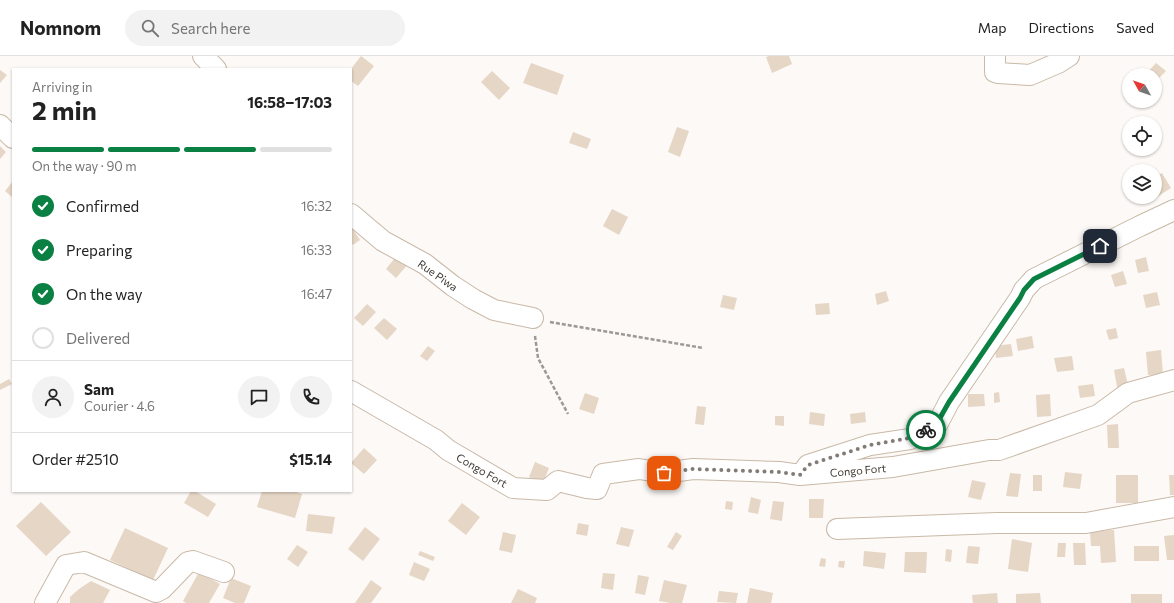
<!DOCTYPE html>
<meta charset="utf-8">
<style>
body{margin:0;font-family:Commissioner,sans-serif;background:#f2f2f2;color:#222;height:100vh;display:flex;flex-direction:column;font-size:15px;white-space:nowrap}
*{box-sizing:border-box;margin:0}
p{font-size:13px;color:#767676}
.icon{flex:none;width:22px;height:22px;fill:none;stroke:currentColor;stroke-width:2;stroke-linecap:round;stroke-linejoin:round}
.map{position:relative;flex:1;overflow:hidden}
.details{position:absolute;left:12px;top:12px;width:340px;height:424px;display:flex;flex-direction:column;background:#fff;border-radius:0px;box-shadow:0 1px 3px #0004}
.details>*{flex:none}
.needle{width:26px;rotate:310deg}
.controls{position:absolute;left:1122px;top:12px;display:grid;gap:8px}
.controls a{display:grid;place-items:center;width:40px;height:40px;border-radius:50%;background:#fff;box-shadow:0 1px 3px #0004;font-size:20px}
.pin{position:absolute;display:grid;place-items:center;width:34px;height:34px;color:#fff;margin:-17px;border-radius:8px;box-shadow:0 2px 6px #0006}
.courier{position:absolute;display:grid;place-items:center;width:40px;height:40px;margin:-20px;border:3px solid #0b8043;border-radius:50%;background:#fff;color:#222;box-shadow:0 1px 5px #0007}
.overview em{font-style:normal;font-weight:700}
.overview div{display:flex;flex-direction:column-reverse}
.overview{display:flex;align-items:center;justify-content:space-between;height:68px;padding:0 20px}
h1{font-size:26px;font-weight:700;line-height:30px}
.bar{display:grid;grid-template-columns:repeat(4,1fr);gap:6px 4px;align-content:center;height:48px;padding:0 20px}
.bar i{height:5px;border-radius:3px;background:#e0e0e0}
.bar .current{background:#0b8043}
.bar p{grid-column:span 4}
.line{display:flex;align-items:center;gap:10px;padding:0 20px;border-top:1px solid #e0e0e0}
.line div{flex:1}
.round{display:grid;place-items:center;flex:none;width:42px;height:42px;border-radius:21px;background:#f2f2f2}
ol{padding:0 20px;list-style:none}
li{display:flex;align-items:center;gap:12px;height:44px}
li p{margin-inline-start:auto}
li .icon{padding:4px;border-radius:50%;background:#0b8043;color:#fff;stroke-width:4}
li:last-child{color:#767676}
li i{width:22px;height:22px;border:2px solid #e0e0e0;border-radius:50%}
header{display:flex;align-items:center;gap:24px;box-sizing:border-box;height:56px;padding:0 20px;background:#fff;border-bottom:1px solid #e0e0e0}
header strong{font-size:19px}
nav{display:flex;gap:22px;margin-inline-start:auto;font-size:14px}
.search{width:280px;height:36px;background:#f2f2f2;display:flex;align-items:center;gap:10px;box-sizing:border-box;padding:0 14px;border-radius:22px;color:#767676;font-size:15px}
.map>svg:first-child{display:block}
.building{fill:#e6d6c5}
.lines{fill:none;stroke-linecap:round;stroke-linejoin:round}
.minor-casing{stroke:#c9b9a8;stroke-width:22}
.path{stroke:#9d9893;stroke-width:2.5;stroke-dasharray:4 2;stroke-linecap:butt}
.minor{stroke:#fff;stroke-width:20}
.done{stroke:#827c77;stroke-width:4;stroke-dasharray:0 7.2}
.route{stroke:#0b8043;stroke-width:5}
.labels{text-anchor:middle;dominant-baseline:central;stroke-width:3;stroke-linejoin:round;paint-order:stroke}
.street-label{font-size:11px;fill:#3f3832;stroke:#fff}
</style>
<header>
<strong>Nomnom</strong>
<div class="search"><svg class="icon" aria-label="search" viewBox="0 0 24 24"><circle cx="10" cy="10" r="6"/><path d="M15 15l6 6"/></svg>Search here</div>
<nav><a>Map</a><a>Directions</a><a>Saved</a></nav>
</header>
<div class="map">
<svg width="1174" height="547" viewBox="0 0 1174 547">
<rect width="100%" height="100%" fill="#fdf9f6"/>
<path class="building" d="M 361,0 L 374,10 L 358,30 L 351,25 L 351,13 Z
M 769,0 L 789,0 L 792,8 L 772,17 L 766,1 Z
M 531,7 L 564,19 L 557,39 L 523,27 Z
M 1156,7 L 1166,15 L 1155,26 L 1155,19 L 1145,19 Z
M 0,14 L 7,19 L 0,27 Z
M 492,15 L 510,32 L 499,44 L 481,26 Z
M 677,71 L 689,75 L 680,101 L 668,96 Z
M 573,76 L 591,83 L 587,93 L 569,87 Z
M 0,90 L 6,96 L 0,103 Z
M 1162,117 L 1171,132 L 1154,143 L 1153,141 L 1155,141 L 1155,121 Z
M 13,125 L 13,142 L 5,135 Z
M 612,153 L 628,161 L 619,179 L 603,170 Z
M 351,170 L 360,184 L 353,189 L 351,186 Z
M 398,198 L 409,207 L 396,222 L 386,213 Z
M 1146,201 L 1149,215 L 1138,217 L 1135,204 Z
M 1123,215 L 1127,228 L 1115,231 L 1111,219 Z
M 886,235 L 889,245 L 877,249 L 875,238 Z
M 1157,236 L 1160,249 L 1146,252 L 1143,239 Z
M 723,239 L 737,242 L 734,254 L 720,251 Z
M 829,247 L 830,258 L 816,259 L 815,248 Z
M 367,248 L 376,256 L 363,270 L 354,262 Z
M 384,262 L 397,273 L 387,284 L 374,272 Z
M 1116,272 L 1118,282 L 1109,284 L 1106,274 Z
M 1032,280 L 1034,292 L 1018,295 L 1016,283 Z
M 1011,288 L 1013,300 L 996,302 L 995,290 Z
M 428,290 L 435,295 L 427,305 L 420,300 Z
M 1161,294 L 1163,318 L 1148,319 L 1146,296 Z
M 1072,300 L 1074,314 L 1057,316 L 1054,302 Z
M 1124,312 L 1129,333 L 1118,336 L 1114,314 Z
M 9,323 L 12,328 L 0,334 L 0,328 Z
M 1093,328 L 1095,340 L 1080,342 L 1078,330 Z
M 999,336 L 1000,346 L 994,347 L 994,337 Z
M 585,337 L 599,342 L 594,358 L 579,353 Z
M 968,338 L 984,338 L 985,350 L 968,351 Z
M 1050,338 L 1051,360 L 1037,361 L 1036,339 Z
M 697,350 L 706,351 L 704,369 L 695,368 Z
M 810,356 L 825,358 L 824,370 L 809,368 Z
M 865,356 L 866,366 L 851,368 L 850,358 Z
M 929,357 L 930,369 L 913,372 L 912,359 Z
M 775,360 L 784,360 L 784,370 L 775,369 Z
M 1118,368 L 1119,392 L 1108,392 L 1107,369 Z
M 364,392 L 377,404 L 364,418 L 351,407 Z
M 535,406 L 549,412 L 543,427 L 529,421 Z
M 1065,416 L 1082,418 L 1080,433 L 1063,431 Z
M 1010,417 L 1021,418 L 1018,441 L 1006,440 Z
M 1033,419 L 1042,419 L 1042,435 L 1033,435 Z
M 1116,419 L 1138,419 L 1138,447 L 1116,447 Z
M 1169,419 L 1174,419 L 1174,439 L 1170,439 Z
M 972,424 L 986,427 L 981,444 L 968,441 Z
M 191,435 L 195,435 L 216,448 L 208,461 L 184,447 Z
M 262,435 L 293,435 L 302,438 L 295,462 L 257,451 Z
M 751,441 L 761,444 L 758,458 L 748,456 Z
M 809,443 L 824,443 L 823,462 L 809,462 Z
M 726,445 L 733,446 L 732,454 L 725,453 Z
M 773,445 L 784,446 L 782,465 L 770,463 Z
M 41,446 L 71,476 L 46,500 L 16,470 Z
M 462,447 L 480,461 L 466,479 L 448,465 Z
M 308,458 L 335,461 L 332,478 L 306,475 Z
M 578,467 L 589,469 L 587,480 L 576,478 Z
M 365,471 L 380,483 L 363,505 L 348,493 Z
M 621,471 L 634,474 L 629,491 L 616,488 Z
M 125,472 L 168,492 L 153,524 L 110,504 Z
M 1114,474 L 1116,506 L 1101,507 L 1100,490 L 1091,490 L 1090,475 Z
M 503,476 L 516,479 L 512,497 L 499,494 Z
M 676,476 L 682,480 L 673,494 L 667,491 Z
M 1174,479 L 1174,504 L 1167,504 L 1164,480 Z
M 1012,483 L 1032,487 L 1028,516 L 1008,513 Z
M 1058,487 L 1066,487 L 1065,501 L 1057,501 Z
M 1073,487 L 1085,487 L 1086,509 L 1074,509 Z
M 297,489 L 308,496 L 298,511 L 287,503 Z
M 968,490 L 980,491 L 978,508 L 966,507 Z
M 1134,490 L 1159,490 L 1159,505 L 1134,505 Z
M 946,493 L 952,494 L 951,506 L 945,505 Z
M 420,495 L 435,501 L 433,505 L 418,499 Z
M 864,495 L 886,497 L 884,513 L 863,510 Z
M 905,496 L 927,496 L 926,517 L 904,516 Z
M 821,502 L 826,503 L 825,511 L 819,510 Z
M 839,505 L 845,505 L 844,512 L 838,511 Z
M 414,506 L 430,513 L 424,525 L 409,519 Z
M 199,516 L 220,528 L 209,547 L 186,547 L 183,545 Z
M 603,517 L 615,518 L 613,534 L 601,532 Z
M 638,519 L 649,521 L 645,539 L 635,537 Z
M 231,522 L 251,530 L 244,547 L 235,547 L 223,542 Z
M 371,524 L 382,532 L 371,547 L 355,547 Z
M 664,524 L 687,529 L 682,547 L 670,547 L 659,545 Z
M 91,525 L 110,534 L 103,547 L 70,547 L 70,541 L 79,533 Z
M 750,532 L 773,537 L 771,547 L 747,547 Z
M 518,533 L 537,542 L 535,547 L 511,547 Z
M 719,535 L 738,537 L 736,547 L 717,546 Z
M 997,537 L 998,547 L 973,547 L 972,539 Z
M 1040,537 L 1041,547 L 1016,547 L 1016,538 Z
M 1131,538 L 1162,538 L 1162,547 L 1131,547 Z"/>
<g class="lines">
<defs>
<path id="minor" d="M 203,0 L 216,13
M 995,0 L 995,16 L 998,17 L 1030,19 L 1058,7 L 1069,0
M 0,69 L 13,82
M 351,158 L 383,185 L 425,208 L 453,230 L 473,243 L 494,254 L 533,262
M 351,335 L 436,384 L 448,394 L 513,432 L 547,434 L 558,425 L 587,432 L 597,433 L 603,418 L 639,413 L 664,417 L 693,413 L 779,416 L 800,419 L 893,411 L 989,394 L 999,394 L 1098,359 L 1128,337 L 1174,324
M 803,416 L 808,409 L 870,389 L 910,383 L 937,369 L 949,346 L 1020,242 L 1024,234 L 1034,223 L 1140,170 L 1174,154
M 837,473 L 997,467 L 1086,467 L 1174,451
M 45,547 L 66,509 L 84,506 L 156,536 L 162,533 L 188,506 L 193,505 L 224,516"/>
</defs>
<use href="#minor" class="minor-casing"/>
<path class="path" d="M 550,266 L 703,292
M 535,280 L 538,302 L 568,358"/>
<use href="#minor" class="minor"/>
</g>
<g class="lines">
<path class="done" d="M 664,417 L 693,413 L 779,416 L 800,419 L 808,409 L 870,389 L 910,382 L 926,374"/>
<path class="route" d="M 926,374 L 936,369 L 949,346 L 1020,242 L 1024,234 L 1034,223 L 1100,190"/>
</g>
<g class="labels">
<g class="street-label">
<text transform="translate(438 219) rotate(35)">Rue Piwa</text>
<text transform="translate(482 414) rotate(30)">Congo Fort</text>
<text transform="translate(858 414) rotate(-5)">Congo Fort</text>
</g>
</g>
</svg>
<div class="controls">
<a><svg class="needle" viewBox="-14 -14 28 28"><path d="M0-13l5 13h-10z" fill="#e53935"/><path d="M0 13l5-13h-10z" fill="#767676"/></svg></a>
<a><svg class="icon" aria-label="locate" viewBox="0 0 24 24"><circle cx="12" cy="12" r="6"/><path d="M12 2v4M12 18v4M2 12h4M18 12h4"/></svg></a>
<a><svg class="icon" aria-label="layers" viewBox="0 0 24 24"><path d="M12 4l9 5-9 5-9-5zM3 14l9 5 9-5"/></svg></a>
</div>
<div class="pin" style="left:664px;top:417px;background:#ea580c"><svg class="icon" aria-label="bag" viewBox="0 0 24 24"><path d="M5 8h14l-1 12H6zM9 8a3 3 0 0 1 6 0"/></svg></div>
<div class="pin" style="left:1100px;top:190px;background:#1f2937"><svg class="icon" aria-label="home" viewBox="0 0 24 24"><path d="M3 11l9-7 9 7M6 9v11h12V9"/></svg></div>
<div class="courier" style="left:926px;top:374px"><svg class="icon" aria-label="bike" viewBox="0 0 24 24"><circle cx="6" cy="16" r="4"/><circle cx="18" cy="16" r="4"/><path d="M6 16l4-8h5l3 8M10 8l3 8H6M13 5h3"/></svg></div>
<section class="details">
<div class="overview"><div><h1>2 min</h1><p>Arriving in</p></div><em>16:58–17:03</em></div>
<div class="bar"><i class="current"></i><i class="current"></i><i class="current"></i><i></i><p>On the way · 90 m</p></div>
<ol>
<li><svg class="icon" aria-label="check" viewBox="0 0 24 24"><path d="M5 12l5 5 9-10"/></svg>Confirmed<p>16:32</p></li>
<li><svg class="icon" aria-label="check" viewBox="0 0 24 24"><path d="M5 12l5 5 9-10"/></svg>Preparing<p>16:33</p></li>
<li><svg class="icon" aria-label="check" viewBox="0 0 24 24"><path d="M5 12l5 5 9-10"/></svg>On the way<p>16:47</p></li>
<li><i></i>Delivered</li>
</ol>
<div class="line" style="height:72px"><a class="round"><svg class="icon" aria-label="person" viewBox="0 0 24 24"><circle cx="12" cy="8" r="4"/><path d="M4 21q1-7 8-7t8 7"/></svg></a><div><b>Sam</b><p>Courier · 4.6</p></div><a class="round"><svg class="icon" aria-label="chat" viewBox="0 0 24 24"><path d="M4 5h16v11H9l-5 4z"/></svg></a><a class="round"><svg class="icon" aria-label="phone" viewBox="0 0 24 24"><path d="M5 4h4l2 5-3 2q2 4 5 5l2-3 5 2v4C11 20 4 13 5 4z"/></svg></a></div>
<div class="line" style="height:52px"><div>Order #2510</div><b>$15.14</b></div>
</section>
</div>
